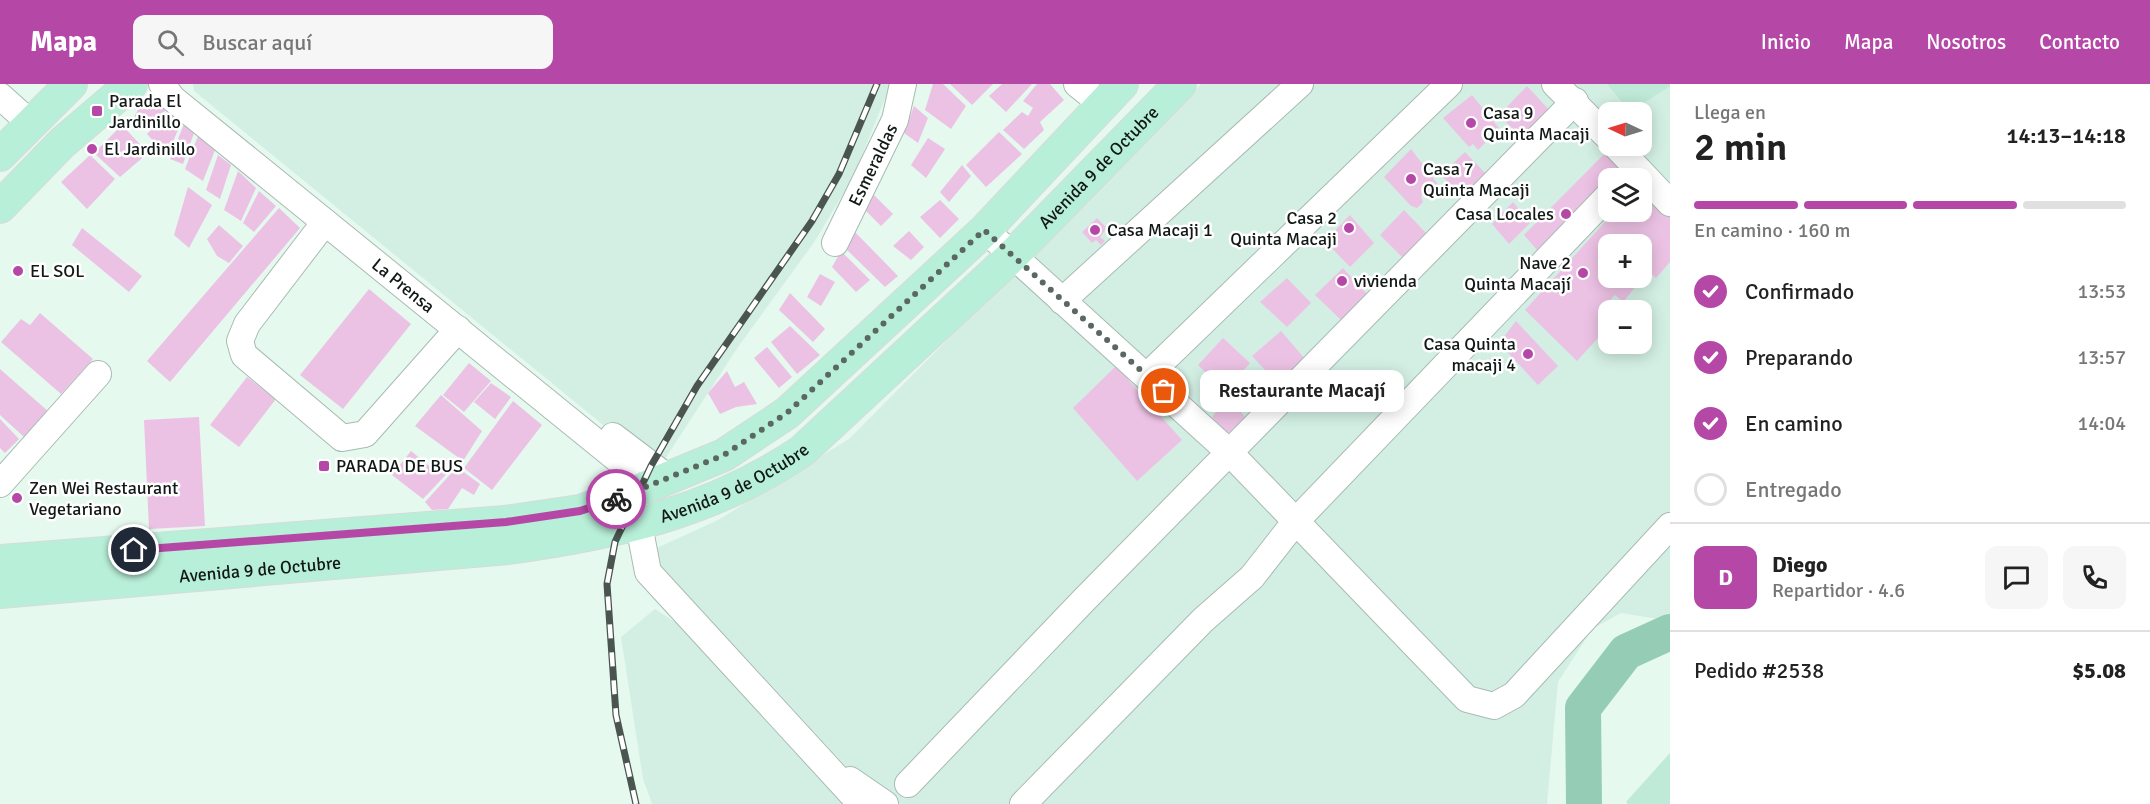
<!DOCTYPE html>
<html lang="es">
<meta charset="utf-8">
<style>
body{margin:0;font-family:Signika,sans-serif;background:#f6f6f6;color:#222;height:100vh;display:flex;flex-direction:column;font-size:22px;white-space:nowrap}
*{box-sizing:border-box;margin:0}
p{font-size:20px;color:#767676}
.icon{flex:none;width:33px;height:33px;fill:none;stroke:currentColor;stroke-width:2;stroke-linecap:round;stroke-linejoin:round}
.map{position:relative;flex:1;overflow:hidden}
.drawer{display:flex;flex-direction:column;background:#fff;width:480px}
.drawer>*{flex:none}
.needle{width:39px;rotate:274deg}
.controls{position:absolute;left:1598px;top:18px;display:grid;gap:12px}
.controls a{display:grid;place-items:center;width:54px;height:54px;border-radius:12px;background:#fff;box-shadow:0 3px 15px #0003;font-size:30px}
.pin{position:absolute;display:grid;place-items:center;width:51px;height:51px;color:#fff;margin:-26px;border:3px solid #fff;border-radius:50%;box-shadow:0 2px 6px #0007}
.courier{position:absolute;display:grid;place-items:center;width:60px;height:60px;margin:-30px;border:4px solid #b548a7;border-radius:50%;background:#fff;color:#222;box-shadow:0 2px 8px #0007}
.bubble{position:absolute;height:42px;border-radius:12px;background:#fff;box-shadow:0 3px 15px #0003;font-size:20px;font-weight:600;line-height:42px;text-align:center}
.summary em{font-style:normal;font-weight:600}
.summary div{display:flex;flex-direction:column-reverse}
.summary{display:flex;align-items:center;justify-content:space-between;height:102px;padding:0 24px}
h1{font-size:39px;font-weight:600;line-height:45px}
.bar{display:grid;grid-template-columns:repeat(4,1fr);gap:9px 6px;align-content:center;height:72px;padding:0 24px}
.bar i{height:8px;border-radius:4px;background:#e0e0e0}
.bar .current{background:#b548a7}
.bar p{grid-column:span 4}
.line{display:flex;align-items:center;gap:15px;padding:0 24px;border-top:2px solid #e0e0e0}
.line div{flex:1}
.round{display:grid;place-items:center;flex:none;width:63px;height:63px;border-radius:12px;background:#f6f6f6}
ol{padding:0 24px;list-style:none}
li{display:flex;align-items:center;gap:18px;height:66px}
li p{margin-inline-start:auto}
li .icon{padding:6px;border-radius:50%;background:#b548a7;color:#fff;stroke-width:4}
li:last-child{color:#767676}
li i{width:33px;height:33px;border:3px solid #e0e0e0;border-radius:50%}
header{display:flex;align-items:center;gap:36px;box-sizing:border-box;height:84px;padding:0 30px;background:#b548a7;color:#fff}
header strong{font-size:28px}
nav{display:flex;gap:33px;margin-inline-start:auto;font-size:21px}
.search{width:420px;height:54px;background:#f6f6f6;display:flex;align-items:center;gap:15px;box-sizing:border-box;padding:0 21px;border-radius:12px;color:#767676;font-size:22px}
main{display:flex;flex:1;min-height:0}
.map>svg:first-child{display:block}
.built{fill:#d3efe3;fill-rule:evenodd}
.green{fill:#bfead7}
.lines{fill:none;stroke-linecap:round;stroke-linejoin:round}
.river{stroke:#95ccb5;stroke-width:36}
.building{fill:#ecc2e4}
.minor-casing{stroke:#a8bbb3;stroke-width:28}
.major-casing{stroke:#d9dada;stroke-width:34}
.minor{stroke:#fff;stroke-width:26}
.major{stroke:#b8efd9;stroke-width:32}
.rail-casing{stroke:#4b5550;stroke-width:7}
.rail{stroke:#fff;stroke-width:4.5;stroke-dasharray:14;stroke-linecap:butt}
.done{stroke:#5b6761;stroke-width:6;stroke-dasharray:0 10.8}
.route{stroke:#b548a7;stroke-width:8}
.poi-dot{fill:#b548a7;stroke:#fff;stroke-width:2}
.labels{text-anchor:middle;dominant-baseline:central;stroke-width:5;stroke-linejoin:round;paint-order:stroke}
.poi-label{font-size:18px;fill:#111815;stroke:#fff;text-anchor:start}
.street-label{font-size:18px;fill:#111815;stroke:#fff}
</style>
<header>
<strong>Mapa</strong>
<div class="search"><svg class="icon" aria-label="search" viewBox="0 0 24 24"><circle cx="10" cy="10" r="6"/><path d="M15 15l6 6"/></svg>Buscar aquí</div>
<nav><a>Inicio</a><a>Mapa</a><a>Nosotros</a><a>Contacto</a></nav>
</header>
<main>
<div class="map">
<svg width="1670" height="720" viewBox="0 0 1670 720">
<rect width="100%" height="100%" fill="#e5f9ef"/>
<path class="built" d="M 193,0 L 891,0 L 853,93 L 815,157 L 738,263 L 663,378 L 646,376 L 194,7 Z
M 1201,0 L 1670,0 L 1670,537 L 1621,529 L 1592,545 L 1558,598 L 1547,720 L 881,720 L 661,482 L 657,464 L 718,436 L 849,355 ZM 1608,28 L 1641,28 L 1641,62 L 1608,62 ZM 1608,94 L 1641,94 L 1641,128 L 1608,128 ZM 1608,160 L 1641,160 L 1641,194 L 1608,194 ZM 1608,226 L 1641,226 L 1641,260 L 1608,260 Z
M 655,525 L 678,540 L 843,720 L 652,720 L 643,695 L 621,553 Z"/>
<path class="green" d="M 1607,0 L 1670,0 L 1670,2 L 1630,28 Z
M 1670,669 L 1670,720 L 1628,720 L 1626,718 Z"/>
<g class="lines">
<path class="river" d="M 1584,720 L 1583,624 L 1626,568 L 1670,548"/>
</g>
<path class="building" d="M 933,0 L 943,0 L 966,22 L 951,45 L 925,26 Z
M 950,0 L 993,0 L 972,21 Z
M 1002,0 L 1032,0 L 1006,28 L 989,12 Z
M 1037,0 L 1050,0 L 1064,16 L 1040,38 L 1044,46 L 1024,65 L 1003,46 L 1022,28 L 1028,32 L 1033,24 L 1023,17 Z
M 1527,2 L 1552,29 L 1524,56 L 1499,31 Z
M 1472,11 L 1499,44 L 1492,50 L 1488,45 L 1481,50 L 1485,59 L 1478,66 L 1473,60 L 1469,63 L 1443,34 Z
M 150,18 L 167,25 L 147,45 L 134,33 L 139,24 Z
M 914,22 L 928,34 L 918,59 L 904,49 Z
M 169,27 L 181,39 L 168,69 L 164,69 L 147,50 Z
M 184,40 L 194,49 L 183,80 L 170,75 Z
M 122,41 L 148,69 L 120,93 L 94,69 Z
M 999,48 L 1022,70 L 986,103 L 966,81 Z
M 198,52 L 215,66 L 203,97 L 185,85 Z
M 928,54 L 945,65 L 926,94 L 911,81 Z
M 1610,64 L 1632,85 L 1623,94 L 1608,94 L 1608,109 L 1544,174 L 1524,151 Z
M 1411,65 L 1440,103 L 1432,109 L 1428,106 L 1421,112 L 1423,118 L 1417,124 L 1411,122 L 1384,93 Z
M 1465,68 L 1488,92 L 1463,114 L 1441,91 Z
M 90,71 L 115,95 L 87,125 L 61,98 Z
M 218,71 L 231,81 L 220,115 L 206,106 Z
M 962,81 L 971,92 L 949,118 L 940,108 Z
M 238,87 L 256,104 L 241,137 L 224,126 Z
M 1641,95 L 1670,127 L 1670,178 L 1656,194 L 1644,183 L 1641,185 L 1641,160 L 1608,160 L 1608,194 L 1638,194 L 1641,196 L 1623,218 L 1615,211 L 1606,221 L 1611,226 L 1608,226 L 1608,243 L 1577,277 L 1525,226 L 1614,128 L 1641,128 Z
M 188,103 L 212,121 L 189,164 L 174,151 Z
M 259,107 L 276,122 L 254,148 L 243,139 Z
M 873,110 L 893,130 L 881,142 L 864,125 Z
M 940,116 L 959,135 L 940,154 L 920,133 Z
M 1513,118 L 1530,139 L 1509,160 L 1492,140 Z
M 279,124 L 300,144 L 170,298 L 147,277 Z
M 1404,126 L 1426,149 L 1403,174 L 1380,151 Z
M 1350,131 L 1374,159 L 1350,183 L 1325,157 Z
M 1097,134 L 1107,144 L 1100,153 L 1105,157 L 1101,161 L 1096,156 L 1092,159 L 1082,148 Z
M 219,141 L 243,162 L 229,179 L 217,172 L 207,155 Z
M 82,144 L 142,192 L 129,208 L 72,161 Z
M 853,146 L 898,192 L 885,203 L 843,162 Z
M 909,147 L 924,163 L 911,176 L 893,162 Z
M 841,167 L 870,196 L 856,208 L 832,183 Z
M 1343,184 L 1369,212 L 1342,237 L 1315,211 Z
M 820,190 L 835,198 L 821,222 L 807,213 Z
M 1287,194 L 1311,219 L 1287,243 L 1260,218 Z
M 369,205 L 411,240 L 343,325 L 300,291 Z
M 790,209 L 825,245 L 813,258 L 779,226 Z
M 40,229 L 93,275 L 61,310 L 1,258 L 21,235 L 30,241 Z
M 1516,237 L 1558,282 L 1538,301 L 1499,259 Z
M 790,242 L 820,271 L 797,290 L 771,258 Z
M 1281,247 L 1306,276 L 1280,302 L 1252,272 Z
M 1223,254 L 1250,279 L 1225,308 L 1198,281 Z
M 767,263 L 792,293 L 779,304 L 754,274 Z
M 469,279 L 491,297 L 464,328 L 443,311 Z
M 1116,282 L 1182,356 L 1137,397 L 1073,324 Z
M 0,285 L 49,328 L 24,353 L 0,331 Z
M 727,287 L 735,303 L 744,298 L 757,320 L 736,323 L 720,330 L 708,309 Z
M 247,293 L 276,315 L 239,363 L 210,341 Z
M 491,299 L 511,313 L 495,335 L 474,318 Z
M 441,311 L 482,347 L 463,377 L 415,342 Z
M 1228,312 L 1245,333 L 1228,349 L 1212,333 Z
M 513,317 L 542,341 L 492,406 L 464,384 Z
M 199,333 L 205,442 L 149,445 L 144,336 Z
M 0,335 L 19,355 L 5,369 L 0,364 Z
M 411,367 L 433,385 L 444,373 L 455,381 L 423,415 L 392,391 Z
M 457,383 L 480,400 L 474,411 L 462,404 L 448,425 L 432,426 L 425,418 Z"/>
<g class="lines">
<defs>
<g id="minor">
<path id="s1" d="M 162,0 L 172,14 L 622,379 L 634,415 L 648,488 L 861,720"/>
<path d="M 1077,0 L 1102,20"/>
<path d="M 1555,0 L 1608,53"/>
<path d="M 0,12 L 30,39"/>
<path d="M 1616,62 L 1670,119"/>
<path d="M 325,138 L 247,240 L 240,257 L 244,271 L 342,354 L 365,350 L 458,245"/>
<path d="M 985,146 L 1229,368 L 1467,615 L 1494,622 L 1514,611 L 1670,442"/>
<path id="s2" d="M 835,159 L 895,36 L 903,0"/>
<path d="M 1062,217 L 1300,0"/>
<path d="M 1147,292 L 1449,0"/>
<path d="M 613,352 L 667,393"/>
<path d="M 0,400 L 98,290"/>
<path d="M 850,696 L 885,720"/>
<path d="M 908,700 L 1084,516 L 1575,17"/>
<path d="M 1023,720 L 1203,536 L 1252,493 L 1295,438 L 1608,112"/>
</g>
<g id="major">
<path d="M 0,71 L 71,0"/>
<path d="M 0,123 L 62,59 L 131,0"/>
<path d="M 0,477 L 505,438 L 580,427 L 632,409 L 724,371 L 787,329 L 985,146 L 1122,0"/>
<path id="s3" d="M 0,508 L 508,464 C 616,449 710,429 802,367 L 1011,173 L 1180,0"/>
</g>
</defs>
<use href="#minor" class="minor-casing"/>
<use href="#major" class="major-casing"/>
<use href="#minor" class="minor"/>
<use href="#major" class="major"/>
<defs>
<path id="rail" d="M 636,720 L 616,631 L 607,500 L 615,458 L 651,382 L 697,302 L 812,137 L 839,90 L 877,0"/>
</defs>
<use href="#rail" class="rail-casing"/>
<use href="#rail" class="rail"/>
</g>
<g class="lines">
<path class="done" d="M 616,415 L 724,371 L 787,329 L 984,146 L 1164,307"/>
<path class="route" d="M 134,466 L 506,438 L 580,427 L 616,415"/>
</g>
<g class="poi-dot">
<rect x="91" y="21" width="12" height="12" rx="3"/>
<circle cx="1471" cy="39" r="6"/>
<circle cx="92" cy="65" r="6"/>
<circle cx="1411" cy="95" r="6"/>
<circle cx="1566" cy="130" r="6"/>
<circle cx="1349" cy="144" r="6"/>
<circle cx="1095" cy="146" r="6"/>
<circle cx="18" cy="187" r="6"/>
<circle cx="1583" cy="189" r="6"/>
<circle cx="1342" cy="197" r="6"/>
<circle cx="1528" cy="270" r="6"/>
<rect x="318" y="376" width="12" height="12" rx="3"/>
<circle cx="17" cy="414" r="6"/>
</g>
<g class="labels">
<g class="poi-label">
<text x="109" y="17">Parada El<tspan x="109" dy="21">Jardinillo</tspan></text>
<text x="1483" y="29">Casa 9<tspan x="1483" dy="21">Quinta Macaji</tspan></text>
<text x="104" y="65">El Jardinillo</text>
<text x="1423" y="85">Casa 7<tspan x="1423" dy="21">Quinta Macaji</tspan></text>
<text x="1554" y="130" text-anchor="end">Casa Locales</text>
<text x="1337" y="134" text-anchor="end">Casa 2<tspan x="1337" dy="21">Quinta Macaji</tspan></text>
<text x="1107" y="146">Casa Macaji 1</text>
<text x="1571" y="179" text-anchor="end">Nave 2<tspan x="1571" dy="21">Quinta Macají</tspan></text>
<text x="30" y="187">EL SOL</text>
<text x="1354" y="197">vivienda</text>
<text x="1516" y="260" text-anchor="end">Casa Quinta<tspan x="1516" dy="21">macaji 4</tspan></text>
<text x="336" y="382">PARADA DE BUS</text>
<text x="29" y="404">Zen Wei Restaurant<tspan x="29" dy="21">Vegetariano</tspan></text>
</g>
<g class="street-label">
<text stroke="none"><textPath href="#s2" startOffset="87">Esmeraldas</textPath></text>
<text stroke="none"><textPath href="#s3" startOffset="1233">Avenida 9 de Octubre</textPath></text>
<text stroke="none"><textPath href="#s1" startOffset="315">La Prensa</textPath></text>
<text stroke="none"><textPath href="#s3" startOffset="747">Avenida 9 de Octubre</textPath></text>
<text stroke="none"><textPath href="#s3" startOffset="261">Avenida 9 de Octubre</textPath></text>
</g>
</g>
</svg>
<div class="controls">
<a><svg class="needle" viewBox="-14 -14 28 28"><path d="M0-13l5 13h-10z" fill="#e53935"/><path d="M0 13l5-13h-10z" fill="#767676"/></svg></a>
<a><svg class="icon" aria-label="layers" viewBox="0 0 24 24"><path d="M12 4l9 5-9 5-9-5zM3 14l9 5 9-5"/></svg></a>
<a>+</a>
<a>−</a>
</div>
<div class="pin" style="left:1164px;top:307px;background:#ea580c"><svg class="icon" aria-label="bag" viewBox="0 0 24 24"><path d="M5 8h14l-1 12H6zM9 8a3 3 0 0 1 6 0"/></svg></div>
<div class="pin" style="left:134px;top:466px;background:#1f2937"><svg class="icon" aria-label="home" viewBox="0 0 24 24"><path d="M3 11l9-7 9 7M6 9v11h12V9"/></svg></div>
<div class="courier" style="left:616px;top:415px"><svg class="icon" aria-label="bike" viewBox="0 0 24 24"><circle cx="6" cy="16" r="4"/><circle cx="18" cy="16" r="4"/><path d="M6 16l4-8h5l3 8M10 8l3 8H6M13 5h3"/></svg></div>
<div class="bubble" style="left:1200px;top:286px;width:204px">Restaurante Macají</div>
</div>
<section class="drawer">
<div class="summary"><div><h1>2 min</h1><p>Llega en</p></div><em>14:13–14:18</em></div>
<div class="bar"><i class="current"></i><i class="current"></i><i class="current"></i><i></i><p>En camino · 160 m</p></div>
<ol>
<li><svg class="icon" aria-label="check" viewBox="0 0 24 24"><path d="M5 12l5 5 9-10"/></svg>Confirmado<p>13:53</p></li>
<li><svg class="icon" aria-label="check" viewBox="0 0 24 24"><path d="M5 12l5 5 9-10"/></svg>Preparando<p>13:57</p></li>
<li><svg class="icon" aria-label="check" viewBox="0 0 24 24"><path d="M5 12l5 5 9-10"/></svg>En camino<p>14:04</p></li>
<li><i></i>Entregado</li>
</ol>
<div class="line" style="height:108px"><b class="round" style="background:#b548a7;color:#fff">D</b><div><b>Diego</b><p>Repartidor · 4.6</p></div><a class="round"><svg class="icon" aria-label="chat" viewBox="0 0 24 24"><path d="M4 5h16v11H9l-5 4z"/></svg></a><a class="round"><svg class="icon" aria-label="phone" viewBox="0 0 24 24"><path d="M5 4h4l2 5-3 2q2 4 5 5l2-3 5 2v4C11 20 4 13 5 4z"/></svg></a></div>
<div class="line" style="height:78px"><div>Pedido #2538</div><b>$5.08</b></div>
</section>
</main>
